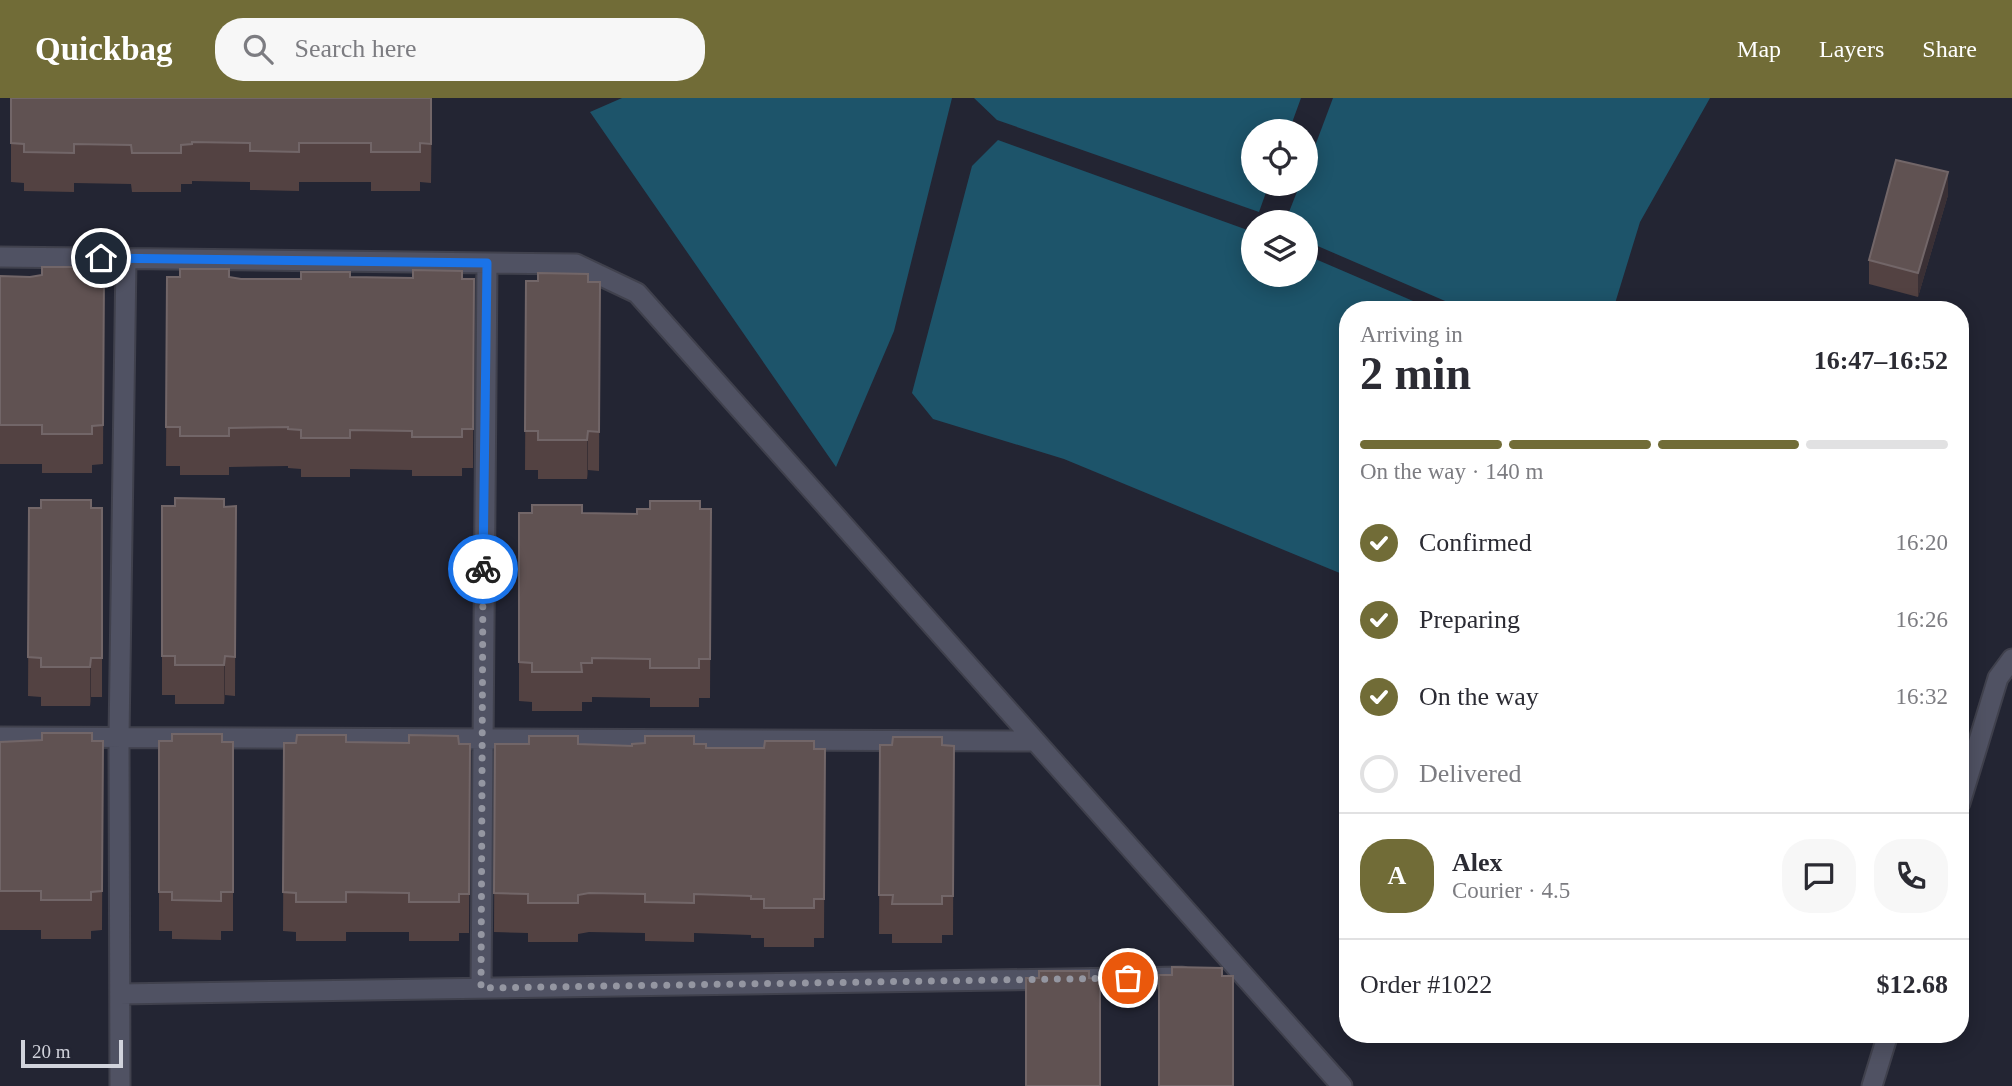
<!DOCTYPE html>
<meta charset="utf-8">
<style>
body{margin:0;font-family:"Times New Roman",serif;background:#f7f7f7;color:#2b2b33;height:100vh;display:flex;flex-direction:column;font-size:26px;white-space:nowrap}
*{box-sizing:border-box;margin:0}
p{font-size:23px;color:#7c7c81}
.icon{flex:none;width:38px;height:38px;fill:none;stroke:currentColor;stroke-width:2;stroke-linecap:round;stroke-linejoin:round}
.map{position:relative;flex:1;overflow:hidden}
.panel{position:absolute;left:1339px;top:203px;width:630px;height:742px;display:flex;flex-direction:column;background:#fff;border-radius:28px;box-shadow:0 4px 18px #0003}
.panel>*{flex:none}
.controls{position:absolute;left:1241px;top:21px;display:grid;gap:14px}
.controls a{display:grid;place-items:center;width:77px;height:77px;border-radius:50%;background:#fff;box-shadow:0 4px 18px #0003;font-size:35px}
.scale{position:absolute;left:21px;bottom:18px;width:102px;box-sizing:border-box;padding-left:7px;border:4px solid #d1d3dc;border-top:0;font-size:19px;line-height:24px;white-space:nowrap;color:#d1d3dc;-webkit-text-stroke:5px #232533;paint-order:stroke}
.pin{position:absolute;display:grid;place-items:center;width:60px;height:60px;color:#fff;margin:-30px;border:4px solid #fff;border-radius:50%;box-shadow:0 2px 7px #0007}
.courier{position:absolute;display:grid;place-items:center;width:70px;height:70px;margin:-35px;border:5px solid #1a73e8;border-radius:50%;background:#fff;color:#222;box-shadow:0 2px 9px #0007}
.headline em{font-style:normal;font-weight:700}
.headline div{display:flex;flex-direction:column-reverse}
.headline{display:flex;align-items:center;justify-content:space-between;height:119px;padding:0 21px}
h1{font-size:46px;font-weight:700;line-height:52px}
.bar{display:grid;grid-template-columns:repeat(4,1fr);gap:10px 7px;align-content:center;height:84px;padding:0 21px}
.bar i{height:9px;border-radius:5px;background:#e1e1e2}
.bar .selected{background:#716c37}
.bar p{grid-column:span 4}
.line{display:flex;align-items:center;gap:18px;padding:0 21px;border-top:2px solid #e1e1e2}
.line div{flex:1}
.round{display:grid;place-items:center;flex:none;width:74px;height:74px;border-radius:28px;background:#f7f7f7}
ol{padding:0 21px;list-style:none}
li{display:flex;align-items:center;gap:21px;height:77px}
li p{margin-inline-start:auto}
li .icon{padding:7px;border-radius:50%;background:#716c37;color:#fff;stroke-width:4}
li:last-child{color:#7c7c81}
li i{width:38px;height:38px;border:4px solid #e1e1e2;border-radius:50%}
header{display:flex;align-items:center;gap:42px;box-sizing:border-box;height:98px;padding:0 35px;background:#716c37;color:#fff}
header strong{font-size:33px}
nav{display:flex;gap:38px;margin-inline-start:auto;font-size:24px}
.search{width:490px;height:63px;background:#f7f7f7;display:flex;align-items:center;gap:18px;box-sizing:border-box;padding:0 24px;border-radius:28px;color:#7c7c81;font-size:26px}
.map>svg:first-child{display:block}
.water{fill:#1d546a}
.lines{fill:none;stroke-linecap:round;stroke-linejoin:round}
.minor-casing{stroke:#40414d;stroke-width:23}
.secondary-casing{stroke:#40414d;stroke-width:23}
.minor{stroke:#505263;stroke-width:19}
.secondary{stroke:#505263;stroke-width:19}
.wall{fill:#534242}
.shaded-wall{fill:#3a3035}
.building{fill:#605252;stroke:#726668;stroke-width:2}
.done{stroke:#9496a1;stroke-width:7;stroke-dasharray:0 12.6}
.route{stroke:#1a73e8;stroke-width:9}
</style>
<header>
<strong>Quickbag</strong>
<div class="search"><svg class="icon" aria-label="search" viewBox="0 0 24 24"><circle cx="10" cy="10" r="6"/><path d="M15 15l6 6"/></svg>Search here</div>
<nav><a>Map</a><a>Layers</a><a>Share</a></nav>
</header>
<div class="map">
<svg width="2012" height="988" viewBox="0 0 2012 988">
<rect width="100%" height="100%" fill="#232533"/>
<path class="water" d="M 622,0 L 952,0 L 894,233 L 836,369 L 590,14 Z
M 974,0 L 1301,0 L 1289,33 L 1253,33 L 1253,86 L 1269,86 L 1259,114 L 997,22 Z
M 1333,0 L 1710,0 L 1640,124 L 1613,212 L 1466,212 L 1306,143 L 1306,124 L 1294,124 L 1289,114 L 1300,86 L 1306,86 L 1306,72 Z
M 998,42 L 1253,134 L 1253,177 L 1306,177 L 1306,157 L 1434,212 L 1348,212 L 1347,478 L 1064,361 L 933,321 L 912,295 L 972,68 Z"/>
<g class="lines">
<defs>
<path id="minor" d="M 0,159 L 576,166 L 637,195 L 1342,988
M 0,639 L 1035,643
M 481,890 L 487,165
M 120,896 L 1182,879
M 120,988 L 119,640 L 126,160"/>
<path id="secondary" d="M 1960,705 L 1998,580 L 2012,561
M 1872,988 L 1888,936"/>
</defs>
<use href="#minor" class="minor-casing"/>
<use href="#secondary" class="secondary-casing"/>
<use href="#minor" class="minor"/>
<use href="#secondary" class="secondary"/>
</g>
<path class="wall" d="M 11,0 L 432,0 L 431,85 L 420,84 L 420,93 L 371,93 L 371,84 L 299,84 L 299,93 L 250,92 L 250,84 L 192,83 L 192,86 L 181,86 L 181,94 L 132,94 L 131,86 L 74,85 L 74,94 L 24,93 L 24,85 L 11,84 Z
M 1948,97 L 1918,199 L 1869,186 L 1869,162 Z
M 0,178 L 104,178 L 103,366 L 92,367 L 92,375 L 42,375 L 42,366 L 0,366 Z
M 167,179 L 301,181 L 474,181 L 473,370 L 462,370 L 462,378 L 412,378 L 412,372 L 350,371 L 350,379 L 301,379 L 301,371 L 288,370 L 288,368 L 229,369 L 229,377 L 180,377 L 180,368 L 166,368 Z
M 526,183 L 600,184 L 599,373 L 588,372 L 587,381 L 538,381 L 538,372 L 525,372 Z
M 162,408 L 236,408 L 235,598 L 225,597 L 224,606 L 175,606 L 175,597 L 162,597 Z
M 29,410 L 102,410 L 102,599 L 91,599 L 90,608 L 41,608 L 41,599 L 28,598 Z
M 700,411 L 711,411 L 710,600 L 699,600 L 699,609 L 650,609 L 650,600 L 592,599 L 592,604 L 582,604 L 582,613 L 532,613 L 532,604 L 519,603 L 519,415 L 637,416 Z
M 103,643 L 102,832 L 91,833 L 91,841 L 41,841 L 41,832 L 0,832 L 0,644 Z
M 159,643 L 233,644 L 233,833 L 221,833 L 221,842 L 172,841 L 172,833 L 159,833 Z
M 346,644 L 470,646 L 469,835 L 459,835 L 459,843 L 409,843 L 409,834 L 346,834 L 346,843 L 296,843 L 296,834 L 283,833 L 284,645 Z
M 495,646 L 632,648 L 694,646 L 706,650 L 825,651 L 824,840 L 814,840 L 814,849 L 764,849 L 764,840 L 751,840 L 751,837 L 694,835 L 694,844 L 645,843 L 645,835 L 589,834 L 578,836 L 578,844 L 528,844 L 528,835 L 494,834 Z
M 880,647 L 954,648 L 953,837 L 942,837 L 942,845 L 892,845 L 892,836 L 879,836 Z"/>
<path class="shaded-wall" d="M 1948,74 L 1948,97 L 1918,199 L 1918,175 Z
M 588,333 L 588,372 L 587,381 L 587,342 Z
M 225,558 L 225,597 L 224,606 L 224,567 Z
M 91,560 L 91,599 L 90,608 L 90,569 Z"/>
<path class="building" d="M 11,0 L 431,0 L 431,46 L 420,45 L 420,54 L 371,54 L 371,45 L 299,45 L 299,54 L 250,53 L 250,45 L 192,44 L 192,46 L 181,47 L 181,55 L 132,55 L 131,47 L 74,46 L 74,55 L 24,54 L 24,46 L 11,45 Z
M 1896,62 L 1948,74 L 1918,175 L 1869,162 Z
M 42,169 L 92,169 L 92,177 L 104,178 L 103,327 L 92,328 L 92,336 L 42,336 L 42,327 L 0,327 L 0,178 L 30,179 L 42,177 Z
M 180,171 L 229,171 L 229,179 L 241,181 L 301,181 L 301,174 L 350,174 L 350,179 L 413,180 L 413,172 L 462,173 L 462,181 L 474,181 L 473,331 L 462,331 L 462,339 L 412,339 L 412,333 L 350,332 L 350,340 L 301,340 L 301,332 L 288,331 L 288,329 L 229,330 L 229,338 L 180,338 L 180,329 L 166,329 L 167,179 L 180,179 Z
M 538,175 L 588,176 L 588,184 L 600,184 L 599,334 L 588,333 L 587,342 L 538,342 L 538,333 L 525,333 L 526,183 L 538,183 Z
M 175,400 L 224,401 L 224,409 L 236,408 L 235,559 L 225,558 L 224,567 L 175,567 L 175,558 L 162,558 L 162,408 L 175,408 Z
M 41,402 L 91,402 L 91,410 L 102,410 L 102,560 L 91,560 L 90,569 L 41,569 L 41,560 L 28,559 L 29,410 L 41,410 Z
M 650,403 L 700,403 L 700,411 L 711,411 L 710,561 L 699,561 L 699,570 L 650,570 L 650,561 L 592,560 L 592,565 L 581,565 L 582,574 L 532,574 L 532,565 L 519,564 L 519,415 L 532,415 L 532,407 L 582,407 L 582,415 L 637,416 L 637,411 L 650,411 Z
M 42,635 L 92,635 L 92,643 L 103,643 L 102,793 L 91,794 L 91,802 L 41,802 L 41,793 L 0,793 L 0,644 L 42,642 Z
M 172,636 L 222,636 L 222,644 L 233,644 L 233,794 L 221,794 L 221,803 L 172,802 L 172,794 L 159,794 L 159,643 L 172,643 Z
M 297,637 L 346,637 L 346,644 L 409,645 L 409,637 L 458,638 L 459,646 L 470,646 L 469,796 L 459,796 L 459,804 L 409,804 L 409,795 L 346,794 L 346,804 L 296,804 L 296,795 L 283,794 L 284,645 L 296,645 Z
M 529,638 L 578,638 L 578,646 L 632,648 L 632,646 L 645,645 L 645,638 L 694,638 L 694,646 L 706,646 L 706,650 L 764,650 L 765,643 L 814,643 L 814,651 L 825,651 L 824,801 L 814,801 L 814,810 L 764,810 L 764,801 L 751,801 L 751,798 L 694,796 L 694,805 L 645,804 L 645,796 L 589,795 L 578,797 L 578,805 L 528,805 L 528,796 L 494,795 L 495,646 L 529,646 Z
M 893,639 L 942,639 L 942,647 L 954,648 L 953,798 L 942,798 L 942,806 L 892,806 L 893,797 L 879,797 L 880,647 L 892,647 Z
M 1172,869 L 1222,870 L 1222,878 L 1233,878 L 1233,988 L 1159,988 L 1159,877 L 1172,877 Z
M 1039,873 L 1089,873 L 1089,880 L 1100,881 L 1100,988 L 1026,988 L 1026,880 L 1039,880 Z"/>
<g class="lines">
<path class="done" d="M 483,471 L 481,890 L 1128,880"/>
<path class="route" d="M 101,160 L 487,165 L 483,471"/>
</g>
</svg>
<div class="controls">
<a><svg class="icon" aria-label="locate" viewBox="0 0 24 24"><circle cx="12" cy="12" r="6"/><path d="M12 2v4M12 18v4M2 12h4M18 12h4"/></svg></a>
<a><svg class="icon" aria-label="layers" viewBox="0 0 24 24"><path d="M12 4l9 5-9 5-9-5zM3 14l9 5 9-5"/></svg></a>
</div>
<div class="scale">20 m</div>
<div class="pin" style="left:1128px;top:880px;background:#ea580c"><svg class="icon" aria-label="bag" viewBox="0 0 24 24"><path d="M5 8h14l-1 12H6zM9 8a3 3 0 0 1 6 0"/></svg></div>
<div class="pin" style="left:101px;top:160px;background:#1f2937"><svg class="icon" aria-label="home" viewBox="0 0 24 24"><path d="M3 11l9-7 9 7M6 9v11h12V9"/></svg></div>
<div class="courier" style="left:483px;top:471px"><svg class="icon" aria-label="bike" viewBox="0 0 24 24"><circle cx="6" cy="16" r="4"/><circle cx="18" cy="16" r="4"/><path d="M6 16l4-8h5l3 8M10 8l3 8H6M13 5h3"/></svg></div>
<section class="panel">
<div class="headline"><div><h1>2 min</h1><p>Arriving in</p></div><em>16:47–16:52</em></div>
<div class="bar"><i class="selected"></i><i class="selected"></i><i class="selected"></i><i></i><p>On the way · 140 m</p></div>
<ol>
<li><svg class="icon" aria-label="check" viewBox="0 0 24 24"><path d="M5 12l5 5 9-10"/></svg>Confirmed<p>16:20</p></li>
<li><svg class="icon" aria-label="check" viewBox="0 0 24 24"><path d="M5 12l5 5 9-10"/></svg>Preparing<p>16:26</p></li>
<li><svg class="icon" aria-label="check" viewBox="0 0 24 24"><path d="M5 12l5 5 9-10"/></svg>On the way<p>16:32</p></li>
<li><i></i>Delivered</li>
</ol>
<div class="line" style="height:126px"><b class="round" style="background:#716c37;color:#fff">A</b><div><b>Alex</b><p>Courier · 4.5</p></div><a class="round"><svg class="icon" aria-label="chat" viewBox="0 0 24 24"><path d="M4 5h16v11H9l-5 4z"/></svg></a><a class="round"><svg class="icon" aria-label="phone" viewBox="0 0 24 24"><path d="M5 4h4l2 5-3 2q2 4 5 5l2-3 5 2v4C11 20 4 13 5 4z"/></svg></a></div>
<div class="line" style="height:91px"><div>Order #1022</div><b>$12.68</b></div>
</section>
</div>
